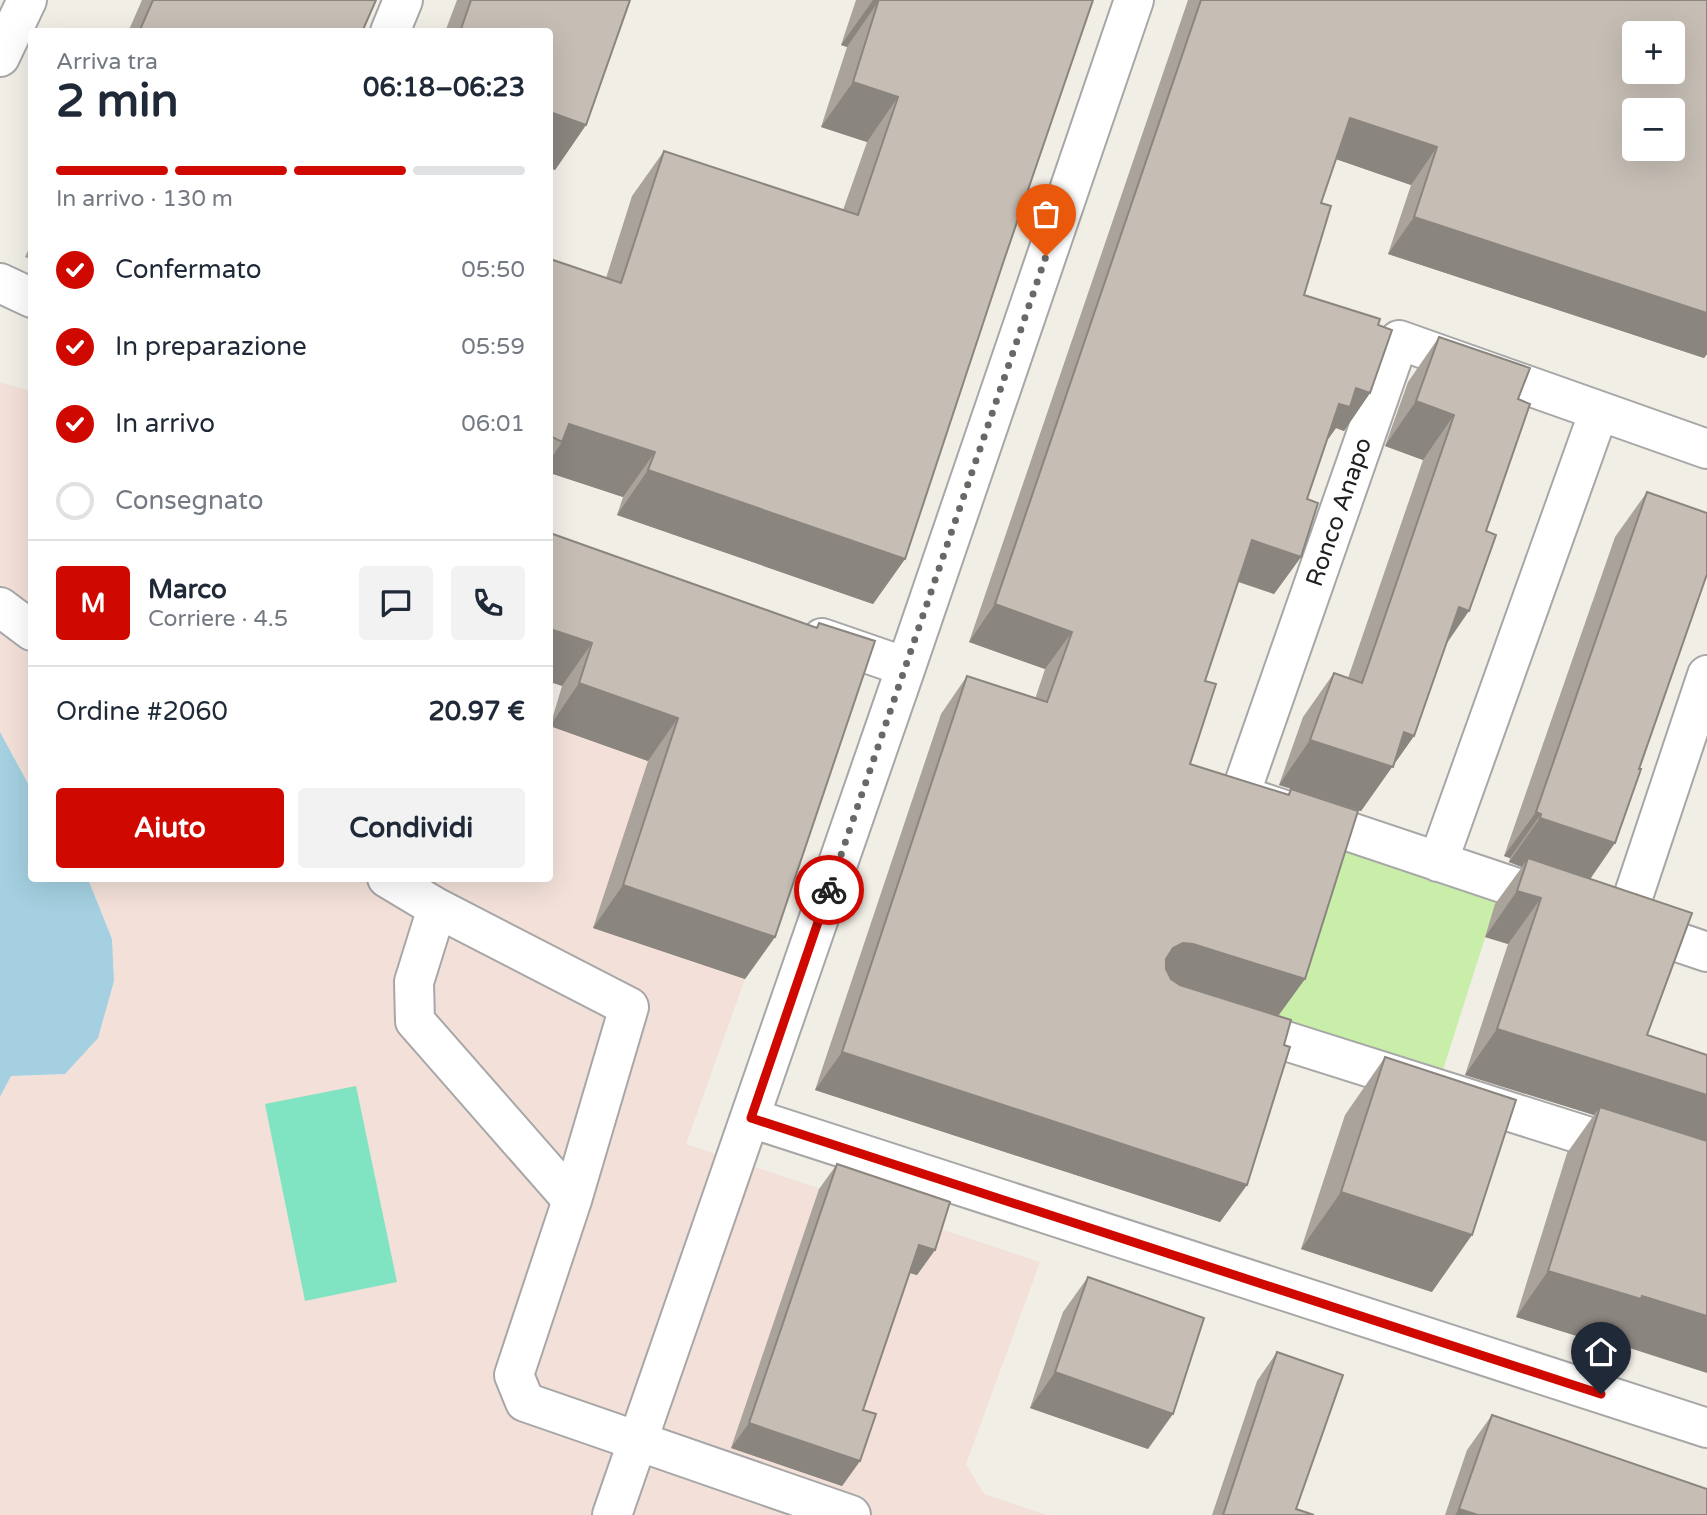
<!DOCTYPE html>
<html lang="it">
<meta charset="utf-8">
<style>
body{margin:0;font-family:"Varela Round",sans-serif;background:#f2f2f3;color:#1f2937;height:100vh;display:flex;flex-direction:column;font-size:26px;white-space:nowrap}
*{box-sizing:border-box;margin:0}
p{font-size:23px;color:#747a83}
.icon{flex:none;width:38px;height:38px;fill:none;stroke:currentColor;stroke-width:2;stroke-linecap:round;stroke-linejoin:round}
.map{position:relative;flex:1;overflow:hidden}
.panel{position:absolute;left:28px;top:28px;width:525px;height:854px;display:flex;flex-direction:column;background:#fff;border-radius:7px;box-shadow:0 7px 28px #0002}
.panel>*{flex:none}
.tools{position:absolute;left:1622px;top:21px;display:grid;gap:14px}
.tools a{display:grid;place-items:center;width:63px;height:63px;border-radius:7px;background:#fff;box-shadow:0 7px 28px #0002;font-size:35px}
.pin{position:absolute;display:grid;place-items:center;width:60px;height:60px;color:#fff;margin:-72px -30px;border-radius:50% 50% 50% 0;rotate:-45deg;box-shadow:0 0 7px #0007}
.pin .icon{rotate:45deg}
.courier{position:absolute;display:grid;place-items:center;width:70px;height:70px;margin:-35px;border:5px solid #d00900;border-radius:50%;background:#fff;color:#222;box-shadow:0 2px 9px #0007}
.headline em{font-style:normal;font-weight:700}
.headline div{display:flex;flex-direction:column-reverse}
.headline{display:flex;align-items:center;justify-content:space-between;height:119px;padding:0 28px}
h1{font-size:46px;font-weight:700;line-height:52px}
.bar{display:grid;grid-template-columns:repeat(4,1fr);gap:10px 7px;align-content:center;height:84px;padding:0 28px}
.bar i{height:9px;border-radius:5px;background:#e0e1e3}
.bar .current{background:#d00900}
.bar p{grid-column:span 4}
.line{display:flex;align-items:center;gap:18px;padding:0 28px;border-top:2px solid #e0e1e3}
.line div{flex:1}
.round{display:grid;place-items:center;flex:none;width:74px;height:74px;border-radius:7px;background:#f2f2f3}
ol{padding:0 28px;list-style:none}
li{display:flex;align-items:center;gap:21px;height:77px}
li p{margin-inline-start:auto}
li .icon{padding:7px;border-radius:50%;background:#d00900;color:#fff;stroke-width:4}
li:last-child{color:#747a83}
li i{width:38px;height:38px;border:4px solid #e0e1e3;border-radius:50%}
.cta{display:flex;gap:14px;margin-top:auto;padding:14px 28px}
.cta a{flex:1;height:80px;border-radius:7px;background:#d00900;color:#fff;font-size:28px;font-weight:700;line-height:80px;text-align:center}
.cta a+a{background:#f2f2f3;color:#1f2937}
.map>svg:first-child{display:block}
.military{fill:#f3e1d9}
.grass{fill:#c8eea9}
.pitch{fill:#80e4c2}
.water{fill:#a4d0e1}
.lines{fill:none;stroke-linecap:round;stroke-linejoin:round}
.minor-casing{stroke:#a7a7a7;stroke-width:42}
.minor{stroke:#fff;stroke-width:38}
.wall{fill:#aaa39c}
.shaded-wall{fill:#8b857f}
.building{fill:#c6beb5;stroke:#8b857f;stroke-width:2;fill-rule:evenodd}
.done{stroke:#696865;stroke-width:7;stroke-dasharray:0 12.6}
.route{stroke:#d00900;stroke-width:9}
.labels{text-anchor:middle;dominant-baseline:central;stroke-width:6;stroke-linejoin:round;paint-order:stroke}
.street-label{font-size:24px;fill:#202020;stroke:#fff}
</style>
<div class="map">
<svg width="1707" height="1515" viewBox="0 0 1707 1515">
<rect width="100%" height="100%" fill="#f1eee6"/>
<path class="military" d="M 0,382 L 31,391 L 31,789 L 0,732 Z
M 550,726 L 802,812 L 745,979 L 686,1144 L 1040,1262 L 966,1464 L 984,1494 L 1047,1515 L 0,1515 L 0,1097 L 11,1076 L 65,1074 L 114,981 L 112,939 L 88,879 L 550,878 Z"/>
<path class="grass" d="M 1333,845 L 1498,897 L 1441,1076 L 1276,1024 Z"/>
<path class="pitch" d="M 356,1086 L 397,1282 L 305,1301 L 265,1104 Z"/>
<path class="water" d="M 0,732 L 31,789 L 32,878 L 88,879 L 112,939 L 114,981 L 98,1038 L 65,1074 L 11,1076 L 0,1097 Z"/>
<g class="lines">
<defs>
<path id="minor" d="M 390,32 L 403,0
M 0,57 L 27,0
M 0,283 L 32,298
M 0,607 L 32,631
M 822,638 L 906,667
M 1438,862 L 1599,411
M 387,878 L 437,908 L 629,1007 L 572,1200 L 514,1375 L 525,1402 L 851,1515
M 1559,902 L 1240,795 L 1399,340 L 1707,449
M 437,908 L 414,982 L 415,1021 L 572,1200
M 1624,924 L 1707,675
M 1633,927 L 1707,952
M 1235,1025 L 1707,1174
M 751,1118 L 1707,1428
M 612,1515 L 906,667 L 1134,0"/>
</defs>
<use href="#minor" class="minor-casing"/>
<use href="#minor" class="minor"/>
</g>
<path class="wall" d="M 142,0 L 376,0 L 362,32 L 128,32 Z
M 457,0 L 630,0 L 586,125 L 555,170 L 550,168 L 550,32 L 445,32 Z
M 856,0 L 1093,0 L 1003,263 L 905,559 L 873,604 L 617,515 L 623,497 L 550,473 L 550,259 L 606,278 L 632,196 L 664,151 L 843,210 L 867,142 L 821,127 L 847,47 L 841,45 Z
M 1188,0 L 1707,0 L 1707,354 L 1704,358 L 1388,254 L 1411,185 L 1336,159 L 1321,203 L 1304,295 L 1378,325 L 1370,393 L 1344,431 L 1336,428 L 1327,440 L 1307,499 L 1301,557 L 1274,594 L 1238,582 L 1205,681 L 1190,764 L 1287,795 L 1291,789 L 1305,979 L 1278,1016 L 1284,1045 L 1247,1185 L 1220,1222 L 815,1090 L 941,714 L 967,676 L 1035,699 L 1045,669 L 969,642 Z
M 32,242 L 32,260 L 25,257 Z
M 1439,337 L 1518,399 L 1446,644 L 1414,736 L 1361,811 L 1279,785 L 1303,717 L 1334,673 L 1348,678 L 1423,460 L 1385,446 L 1408,382 Z
M 1647,492 L 1590,879 L 1647,1035 L 1611,1342 L 1609,1346 L 1516,1317 L 1567,1153 L 1594,1115 L 1465,1075 L 1508,944 L 1485,937 L 1495,904 L 1522,867 L 1509,862 L 1510,858 L 1504,856 L 1615,537 Z
M 550,533 L 816,628 L 819,623 L 775,937 L 745,979 L 593,928 L 648,761 L 550,726 L 562,686 Z
M 1385,1057 L 1432,1292 L 1301,1249 L 1345,1115 Z
M 837,1164 L 935,1250 L 917,1275 L 909,1273 L 863,1410 L 860,1461 L 842,1486 L 731,1448 L 819,1189 Z
M 1088,1277 L 1148,1449 L 1030,1408 L 1063,1312 Z
M 1277,1352 L 1296,1509 L 1314,1515 L 1212,1515 L 1257,1381 Z
M 1492,1415 L 1707,1515 L 1445,1515 L 1467,1450 Z"/>
<path class="shaded-wall" d="M 873,0 L 878,2 L 847,47 L 841,45 Z
M 853,82 L 898,97 L 867,142 L 821,127 Z
M 550,112 L 586,125 L 555,170 L 550,168 Z
M 1350,118 L 1437,147 L 1411,185 L 1324,155 Z
M 1414,217 L 1707,313 L 1707,354 L 1704,358 L 1388,254 Z
M 1356,388 L 1370,393 L 1344,431 L 1336,428 L 1324,445 L 1339,404 Z
M 1416,401 L 1454,415 L 1423,460 L 1385,446 Z
M 569,424 L 655,452 L 623,497 L 550,473 L 550,460 L 562,442 Z
M 648,470 L 905,559 L 873,604 L 617,515 Z
M 1252,540 L 1301,557 L 1274,594 L 1225,577 Z
M 995,604 L 1072,632 L 1045,669 L 969,642 Z
M 1459,607 L 1469,611 L 1438,656 Z
M 550,629 L 592,643 L 562,686 L 550,682 Z
M 579,683 L 678,718 L 648,761 L 550,726 Z
M 1404,732 L 1414,736 L 1361,811 L 1279,785 L 1310,740 Z
M 1536,812 L 1541,814 L 1510,858 L 1504,856 Z
M 1540,818 L 1615,843 L 1584,888 L 1528,858 L 1522,867 L 1509,862 Z
M 623,885 L 775,937 L 745,979 L 593,928 Z
M 1517,891 L 1541,898 L 1508,944 L 1485,937 Z
M 1183,943 L 1193,944 L 1305,979 L 1278,1016 L 1147,985 L 1173,948 Z
M 1497,1029 L 1707,1095 L 1707,1151 L 1600,1107 L 1594,1115 L 1465,1075 Z
M 842,1052 L 1247,1185 L 1220,1222 L 815,1090 Z
M 1341,1192 L 1472,1235 L 1432,1292 L 1301,1249 Z
M 919,1245 L 935,1250 L 917,1275 L 901,1270 Z
M 1548,1271 L 1642,1296 L 1707,1316 L 1707,1373 L 1611,1342 L 1609,1346 L 1516,1317 Z
M 1055,1372 L 1173,1414 L 1148,1449 L 1030,1408 Z
M 749,1423 L 860,1461 L 842,1486 L 731,1448 Z
M 1459,1509 L 1478,1515 L 1455,1515 Z"/>
<path class="building" d="M 153,0 L 376,0 L 362,32 L 139,32 Z
M 471,0 L 630,0 L 586,125 L 550,112 L 550,32 L 460,32 Z
M 873,0 L 1093,0 L 1003,263 L 905,559 L 648,470 L 655,452 L 569,424 L 562,442 L 550,436 L 550,259 L 621,283 L 664,151 L 858,215 L 898,97 L 853,82 L 878,2 Z
M 1201,0 L 1707,0 L 1707,313 L 1414,217 L 1437,147 L 1350,118 L 1321,203 L 1331,206 L 1304,295 L 1380,319 L 1378,325 L 1392,330 L 1370,393 L 1356,388 L 1350,407 L 1339,404 L 1307,499 L 1318,503 L 1301,557 L 1252,540 L 1205,681 L 1216,684 L 1190,764 L 1289,795 L 1291,789 L 1358,811 L 1305,979 L 1193,944 L 1183,943 L 1173,948 L 1166,959 L 1166,969 L 1171,979 L 1180,985 L 1291,1020 L 1284,1045 L 1290,1047 L 1247,1185 L 842,1052 L 967,676 L 1047,702 L 1072,632 L 995,604 ZM 1634,33 L 1673,33 L 1673,72 L 1634,72 ZM 1634,110 L 1673,110 L 1673,149 L 1634,149 Z
M 1439,337 L 1530,368 L 1518,399 L 1530,404 L 1486,531 L 1496,535 L 1469,611 L 1459,607 L 1414,736 L 1404,732 L 1393,767 L 1310,740 L 1334,673 L 1362,683 L 1454,415 L 1416,401 Z
M 1647,492 L 1707,513 L 1707,574 L 1639,769 L 1641,769 L 1615,843 L 1540,818 L 1541,814 L 1536,812 Z
M 550,533 L 817,628 L 819,623 L 875,641 L 775,937 L 623,885 L 678,718 L 579,683 L 592,643 L 550,629 Z
M 1528,858 L 1692,913 L 1647,1035 L 1707,1055 L 1707,1095 L 1497,1029 L 1541,898 L 1517,891 Z
M 1385,1057 L 1516,1100 L 1472,1235 L 1341,1192 Z
M 1600,1107 L 1707,1141 L 1707,1316 L 1642,1296 L 1641,1299 L 1548,1271 Z
M 837,1164 L 950,1202 L 935,1250 L 919,1245 L 863,1410 L 876,1414 L 860,1461 L 749,1423 Z
M 1088,1277 L 1204,1318 L 1173,1414 L 1055,1372 Z
M 1277,1352 L 1343,1375 L 1296,1509 L 1314,1515 L 1223,1515 Z
M 1492,1415 L 1707,1489 L 1707,1515 L 1478,1515 L 1459,1509 Z"/>
<g class="lines">
<path class="done" d="M 829,890 L 1046,256"/>
<path class="route" d="M 829,890 L 751,1118 L 1601,1394"/>
</g>
<g class="labels">
<g class="street-label">
<text transform="translate(1339 512) rotate(-71)">Ronco Anapo</text>
</g>
</g>
</svg>
<div class="tools">
<a>+</a>
<a>−</a>
</div>
<div class="pin" style="left:1046px;top:256px;background:#ea580c"><svg class="icon" aria-label="bag" viewBox="0 0 24 24"><path d="M5 8h14l-1 12H6zM9 8a3 3 0 0 1 6 0"/></svg></div>
<div class="pin" style="left:1601px;top:1394px;background:#1f2937"><svg class="icon" aria-label="home" viewBox="0 0 24 24"><path d="M3 11l9-7 9 7M6 9v11h12V9"/></svg></div>
<div class="courier" style="left:829px;top:890px"><svg class="icon" aria-label="bike" viewBox="0 0 24 24"><circle cx="6" cy="16" r="4"/><circle cx="18" cy="16" r="4"/><path d="M6 16l4-8h5l3 8M10 8l3 8H6M13 5h3"/></svg></div>
<section class="panel">
<div class="headline"><div><h1>2 min</h1><p>Arriva tra</p></div><em>06:18–06:23</em></div>
<div class="bar"><i class="current"></i><i class="current"></i><i class="current"></i><i></i><p>In arrivo · 130 m</p></div>
<ol>
<li><svg class="icon" aria-label="check" viewBox="0 0 24 24"><path d="M5 12l5 5 9-10"/></svg>Confermato<p>05:50</p></li>
<li><svg class="icon" aria-label="check" viewBox="0 0 24 24"><path d="M5 12l5 5 9-10"/></svg>In preparazione<p>05:59</p></li>
<li><svg class="icon" aria-label="check" viewBox="0 0 24 24"><path d="M5 12l5 5 9-10"/></svg>In arrivo<p>06:01</p></li>
<li><i></i>Consegnato</li>
</ol>
<div class="line" style="height:126px"><b class="round" style="background:#d00900;color:#fff">M</b><div><b>Marco</b><p>Corriere · 4.5</p></div><a class="round"><svg class="icon" aria-label="chat" viewBox="0 0 24 24"><path d="M4 5h16v11H9l-5 4z"/></svg></a><a class="round"><svg class="icon" aria-label="phone" viewBox="0 0 24 24"><path d="M5 4h4l2 5-3 2q2 4 5 5l2-3 5 2v4C11 20 4 13 5 4z"/></svg></a></div>
<div class="line" style="height:91px"><div>Ordine #2060</div><b>20.97 €</b></div>
<div class="cta"><a>Aiuto</a><a>Condividi</a></div>
</section>
</div>
